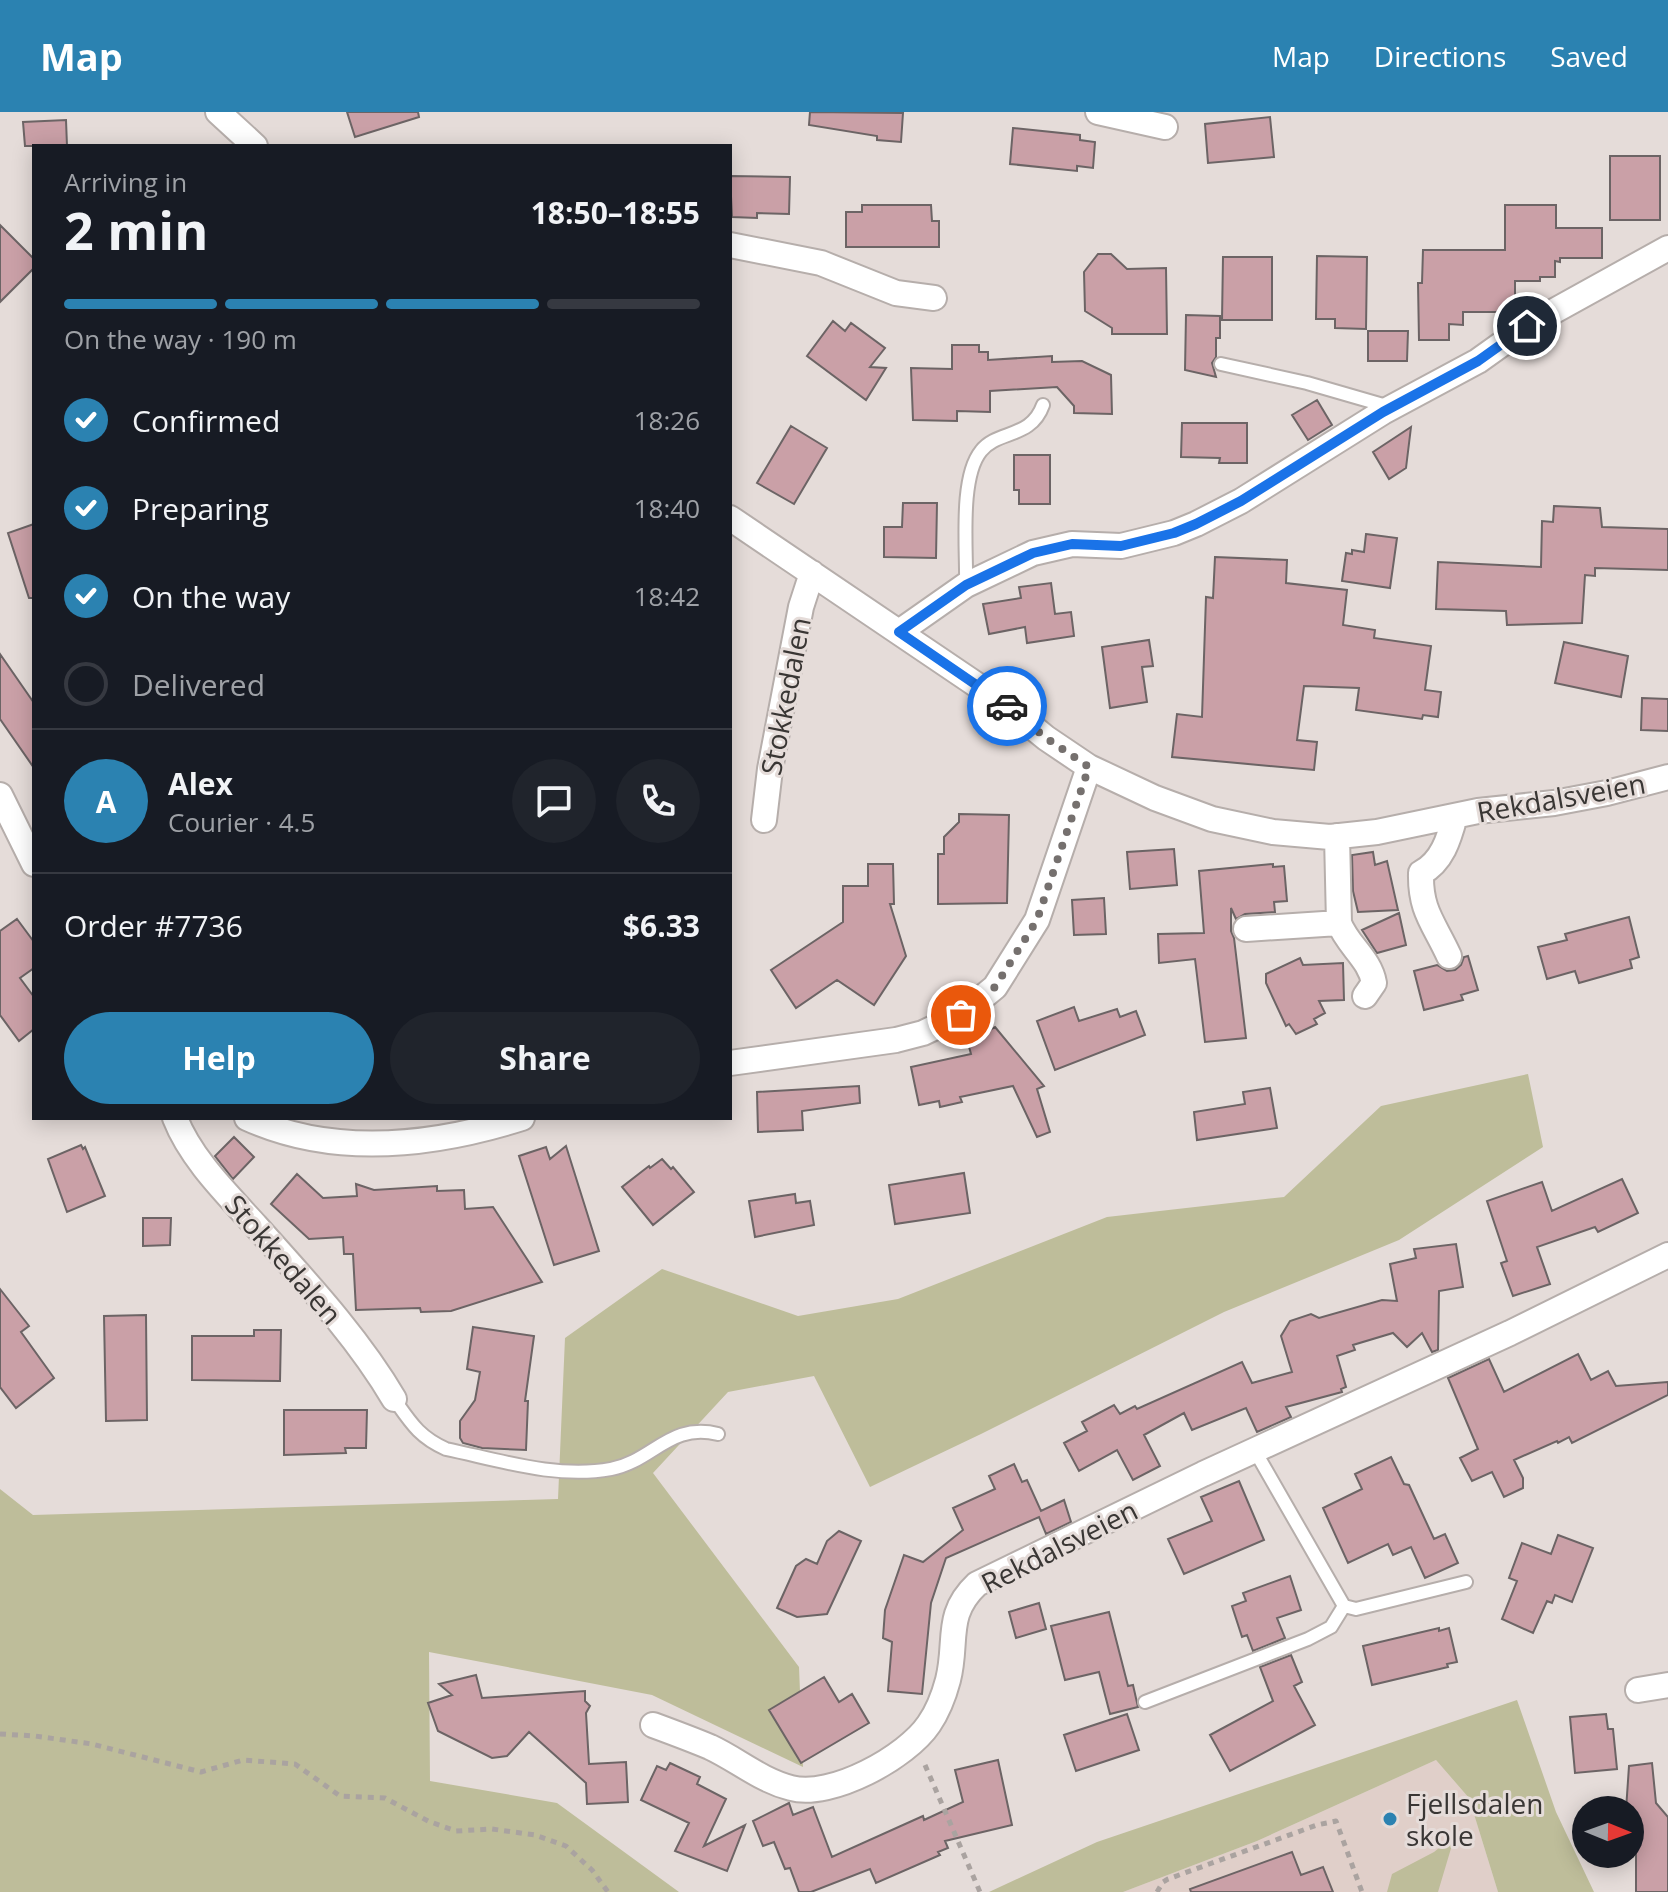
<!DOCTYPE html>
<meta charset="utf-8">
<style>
body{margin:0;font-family:"Open Sans",sans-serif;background:#20242c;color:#f1f3f6;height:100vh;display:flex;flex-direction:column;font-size:30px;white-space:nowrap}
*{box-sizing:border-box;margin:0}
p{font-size:26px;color:#9ea1a6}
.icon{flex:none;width:44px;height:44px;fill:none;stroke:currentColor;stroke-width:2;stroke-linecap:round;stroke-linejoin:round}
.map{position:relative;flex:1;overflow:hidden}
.side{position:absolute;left:32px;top:32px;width:700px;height:976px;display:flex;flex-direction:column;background:#171b24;border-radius:0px;box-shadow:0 4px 20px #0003}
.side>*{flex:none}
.needle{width:52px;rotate:91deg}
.controls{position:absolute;left:1572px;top:1684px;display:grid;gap:16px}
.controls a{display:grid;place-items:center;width:72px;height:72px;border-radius:50%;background:#171b24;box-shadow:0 4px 20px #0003;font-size:40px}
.pin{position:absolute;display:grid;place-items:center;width:68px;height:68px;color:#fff;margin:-34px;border:4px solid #fff;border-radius:50%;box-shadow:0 2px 8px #0007}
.courier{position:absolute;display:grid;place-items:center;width:80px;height:80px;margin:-40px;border:6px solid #1a73e8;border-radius:50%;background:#fff;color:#222;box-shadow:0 2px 10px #0007}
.head em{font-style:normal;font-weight:700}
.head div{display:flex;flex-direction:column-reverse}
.head{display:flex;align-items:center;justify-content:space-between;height:136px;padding:0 32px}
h1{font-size:52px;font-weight:700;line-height:60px}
.bar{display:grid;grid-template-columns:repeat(4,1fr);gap:12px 8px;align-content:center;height:96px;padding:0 32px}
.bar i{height:10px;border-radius:6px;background:#363941}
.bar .current{background:#2b82b1}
.bar p{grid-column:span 4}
.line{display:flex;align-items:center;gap:20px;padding:0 32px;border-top:2px solid #363941}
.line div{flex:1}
.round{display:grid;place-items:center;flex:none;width:84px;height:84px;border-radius:42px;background:#20242c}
ol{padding:0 32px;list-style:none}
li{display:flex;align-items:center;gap:24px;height:88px}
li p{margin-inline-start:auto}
li .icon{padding:8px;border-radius:50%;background:#2b82b1;color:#fff;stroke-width:4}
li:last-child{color:#9ea1a6}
li i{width:44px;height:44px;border:4px solid #363941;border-radius:50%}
.cta{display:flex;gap:16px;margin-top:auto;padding:16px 32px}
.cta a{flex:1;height:92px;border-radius:48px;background:#2b82b1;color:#fff;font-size:32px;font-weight:700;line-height:92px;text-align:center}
.cta a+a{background:#20242c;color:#f1f3f6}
header{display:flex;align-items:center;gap:48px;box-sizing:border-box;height:112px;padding:0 40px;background:#2b82b1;color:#fff}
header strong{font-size:38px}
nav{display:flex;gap:44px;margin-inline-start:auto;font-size:28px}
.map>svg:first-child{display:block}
.built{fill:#e0cfc9}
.green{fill:#bebd9a}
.building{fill:#caa0a7;stroke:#6c6465;stroke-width:2}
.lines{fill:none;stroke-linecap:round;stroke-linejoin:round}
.lane-casing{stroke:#b6aeab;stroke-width:16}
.street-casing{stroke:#b6aeab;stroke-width:28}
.path{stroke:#aaa3a0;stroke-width:5;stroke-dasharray:6 6;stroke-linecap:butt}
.lane{stroke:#fff;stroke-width:12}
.street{stroke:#fff;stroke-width:24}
.done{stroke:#75706e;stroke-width:8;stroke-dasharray:0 14.4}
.route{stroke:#1a73e8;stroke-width:10}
.poi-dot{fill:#2b82b1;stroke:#e5dcd9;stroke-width:3}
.labels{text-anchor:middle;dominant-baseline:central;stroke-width:6;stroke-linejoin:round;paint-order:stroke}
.street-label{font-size:28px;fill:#393634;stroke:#e5dcd9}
.poi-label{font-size:28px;fill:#393634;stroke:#e5dcd9;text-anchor:start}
</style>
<header>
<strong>Map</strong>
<nav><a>Map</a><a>Directions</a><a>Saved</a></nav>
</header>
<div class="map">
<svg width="1668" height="1780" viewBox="0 0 1668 1780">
<rect width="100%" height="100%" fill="#e5dcd9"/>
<path class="built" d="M 1436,1648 L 1469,1686 L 1498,1780 L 1123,1780 L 1257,1729 Z"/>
<path class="green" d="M 1528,962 L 1543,1035 L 1399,1128 L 1224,1200 L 981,1322 L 870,1375 L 814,1264 L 728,1280 L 653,1361 L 799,1555 L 803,1655 L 652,1583 L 429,1540 L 430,1669 L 557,1691 L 679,1780 L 0,1780 L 0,1377 L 33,1403 L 558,1387 L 565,1226 L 662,1157 L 798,1204 L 898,1187 L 1107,1105 L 1284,1085 L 1381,994 Z
M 1517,1588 L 1556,1700 L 1594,1780 L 1498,1780 L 1469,1686 L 1436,1648 L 1257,1729 L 1123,1780 L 989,1780 L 1097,1730 Z
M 1455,1723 L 1438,1780 L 1387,1780 L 1392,1762 L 1434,1740 Z"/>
<path class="building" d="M 347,0 L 418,0 L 419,5 L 355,25 Z
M 810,0 L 903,1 L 901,30 L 877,28 L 877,24 L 809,13 Z
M 1270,5 L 1274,45 L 1208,51 L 1205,12 Z
M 66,8 L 67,34 L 25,34 L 23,10 Z
M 1013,16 L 1080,23 L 1080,28 L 1095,30 L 1093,56 L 1077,54 L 1077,59 L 1010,52 Z
M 1610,44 L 1660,44 L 1660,108 L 1610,108 Z
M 730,64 L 790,65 L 789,102 L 757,101 L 757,106 L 732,105 Z
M 862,93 L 931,93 L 932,109 L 939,109 L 939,135 L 846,135 L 846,100 L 862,100 Z
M 1505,93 L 1556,93 L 1556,116 L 1602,116 L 1602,146 L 1560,146 L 1560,150 L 1555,149 L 1555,165 L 1540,165 L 1540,169 L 1515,169 L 1515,200 L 1463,200 L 1463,213 L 1449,212 L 1449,228 L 1419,228 L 1418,171 L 1422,171 L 1423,138 L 1505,138 Z
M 0,113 L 34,147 L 34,156 L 0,190 Z
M 1098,142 L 1111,142 L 1127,157 L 1166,156 L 1167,222 L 1112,222 L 1112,216 L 1085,199 L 1084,160 Z
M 1317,144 L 1367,145 L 1366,217 L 1335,216 L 1335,207 L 1316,207 Z
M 1223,145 L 1272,145 L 1272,208 L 1222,208 Z
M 1186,203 L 1220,204 L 1220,226 L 1216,226 L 1216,245 L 1212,251 L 1216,265 L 1185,258 Z
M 833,209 L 845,219 L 851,211 L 885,236 L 870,255 L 886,256 L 866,288 L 807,244 Z
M 1368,219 L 1408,219 L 1407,249 L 1368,249 Z
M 952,233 L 979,233 L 979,240 L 988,240 L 988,248 L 1052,244 L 1052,250 L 1082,249 L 1111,263 L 1112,302 L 1074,301 L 1074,294 L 1057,275 L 990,279 L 990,300 L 957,299 L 957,309 L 913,308 L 911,256 L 952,257 Z
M 1317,288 L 1332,313 L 1308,328 L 1292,303 Z
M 1182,311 L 1247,311 L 1247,351 L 1219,351 L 1220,346 L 1181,345 Z
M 791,314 L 827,336 L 794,392 L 757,371 Z
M 1411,315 L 1406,356 L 1389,367 L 1373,340 Z
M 1014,343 L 1050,343 L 1050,392 L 1019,392 L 1019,378 L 1014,378 Z
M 903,391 L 937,391 L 936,446 L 884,445 L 884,415 L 902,415 Z
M 1554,394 L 1600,396 L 1602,415 L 1668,417 L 1668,458 L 1595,456 L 1595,464 L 1585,463 L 1582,511 L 1507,513 L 1506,499 L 1436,497 L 1438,450 L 1541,455 L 1542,409 L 1553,410 Z
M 34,412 L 34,486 L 29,486 L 8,421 Z
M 1366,422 L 1397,426 L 1390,476 L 1342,469 L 1346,441 L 1352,442 L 1352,438 L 1364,440 Z
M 1215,445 L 1287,448 L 1286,471 L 1347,478 L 1343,513 L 1375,518 L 1374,526 L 1431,534 L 1425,578 L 1441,580 L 1438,605 L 1423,603 L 1422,607 L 1356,598 L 1359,576 L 1304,574 L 1297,628 L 1317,630 L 1314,658 L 1172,645 L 1177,602 L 1202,605 L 1206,485 L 1213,486 Z
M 1051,471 L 1055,502 L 1071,500 L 1074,524 L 1027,531 L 1025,515 L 989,522 L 983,492 L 1021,486 L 1019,475 Z
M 1149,528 L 1153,554 L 1142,555 L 1147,590 L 1110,596 L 1102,535 Z
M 1564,530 L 1628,544 L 1621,585 L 1555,571 Z
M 0,542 L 34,591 L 34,656 L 0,607 Z
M 1642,586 L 1668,587 L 1668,619 L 1641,618 Z
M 959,702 L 1009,703 L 1007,791 L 938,792 L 938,742 L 944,742 L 944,725 L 959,710 Z
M 1174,737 L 1177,773 L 1130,777 L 1127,740 Z
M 1373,740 L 1375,753 L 1387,749 L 1398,798 L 1358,800 L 1353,779 L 1352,743 Z
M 868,752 L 893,752 L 894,792 L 890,792 L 906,844 L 874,893 L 837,868 L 796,896 L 771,858 L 843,810 L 843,774 L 868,774 Z
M 1273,752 L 1273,755 L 1284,754 L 1287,789 L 1274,790 L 1275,800 L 1245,802 L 1236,807 L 1231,796 L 1231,819 L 1234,826 L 1246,926 L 1205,930 L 1195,847 L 1159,851 L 1158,822 L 1204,821 L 1199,759 Z
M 1104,786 L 1106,822 L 1074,823 L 1072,788 Z
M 1399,801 L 1406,833 L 1377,841 L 1362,818 Z
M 1629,805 L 1639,845 L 1630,848 L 1632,856 L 1579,871 L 1575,859 L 1547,867 L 1538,835 L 1567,828 L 1565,822 Z
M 17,807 L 34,830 L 34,856 L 20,866 L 34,885 L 34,917 L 19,929 L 0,903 L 0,819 Z
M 1468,844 L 1478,878 L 1461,883 L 1463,888 L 1424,898 L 1414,859 L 1437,853 L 1447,859 L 1455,858 L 1461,853 L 1464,845 Z
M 1300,846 L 1303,853 L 1343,851 L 1344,888 L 1319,889 L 1325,901 L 1314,907 L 1317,912 L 1296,922 L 1289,912 L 1286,914 L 1266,871 L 1266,862 Z
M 1074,895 L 1079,909 L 1117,897 L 1120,905 L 1136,899 L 1145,923 L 1055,958 L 1037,909 Z
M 995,915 L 1044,974 L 1037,977 L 1050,1020 L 1037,1025 L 1013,974 L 960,985 L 962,990 L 940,995 L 939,989 L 919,993 L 911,955 L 971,942 L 968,931 Z
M 859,974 L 860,991 L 802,999 L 803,1018 L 758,1020 L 757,980 Z
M 1270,976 L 1277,1016 L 1197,1028 L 1194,1000 L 1245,992 L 1243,980 Z
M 234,1025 L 254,1045 L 233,1067 L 215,1044 Z
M 81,1033 L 83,1037 L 85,1035 L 105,1084 L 67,1100 L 48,1047 Z
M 566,1034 L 599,1139 L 554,1153 L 519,1044 L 546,1035 L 550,1047 Z
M 662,1047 L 671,1057 L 673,1055 L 694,1080 L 653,1113 L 622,1075 L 649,1054 L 650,1056 Z
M 964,1061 L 970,1101 L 895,1112 L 889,1073 Z
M 297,1062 L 323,1086 L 357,1084 L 356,1072 L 374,1078 L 437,1074 L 437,1079 L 464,1078 L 465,1097 L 493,1095 L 542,1170 L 451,1199 L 421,1200 L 420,1196 L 356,1198 L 353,1142 L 344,1142 L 343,1125 L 309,1127 L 271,1092 Z
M 1622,1067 L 1638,1101 L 1598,1120 L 1595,1115 L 1537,1135 L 1550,1172 L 1513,1184 L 1501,1151 L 1507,1149 L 1487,1089 L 1542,1070 L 1552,1099 Z
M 795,1082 L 796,1091 L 810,1089 L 814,1113 L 755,1125 L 749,1089 Z
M 143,1106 L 171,1106 L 170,1133 L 143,1134 Z
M 1456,1132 L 1463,1175 L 1439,1179 L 1438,1238 L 1432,1240 L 1422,1221 L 1407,1235 L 1393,1221 L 1353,1233 L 1355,1238 L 1337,1244 L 1346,1275 L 1341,1277 L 1342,1280 L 1286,1295 L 1291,1305 L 1257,1320 L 1246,1296 L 1192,1318 L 1184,1301 L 1144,1323 L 1160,1354 L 1133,1368 L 1117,1338 L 1079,1359 L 1064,1331 L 1087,1319 L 1082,1310 L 1114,1293 L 1120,1302 L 1135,1294 L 1137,1297 L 1242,1250 L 1252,1271 L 1292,1260 L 1281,1224 L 1290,1209 L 1311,1202 L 1319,1206 L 1382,1188 L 1397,1189 L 1390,1152 L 1416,1146 L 1414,1137 Z
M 0,1177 L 29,1214 L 21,1220 L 54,1266 L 16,1296 L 0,1275 Z
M 146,1203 L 147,1308 L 106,1309 L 104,1204 Z
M 473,1215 L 534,1224 L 525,1289 L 528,1289 L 526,1338 L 482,1336 L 463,1331 L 460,1326 L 460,1309 L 475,1288 L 480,1260 L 467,1257 Z
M 254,1218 L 281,1218 L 280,1269 L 192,1268 L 192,1224 L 254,1224 Z
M 1578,1242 L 1591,1268 L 1608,1259 L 1616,1274 L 1668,1270 L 1668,1283 L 1572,1331 L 1569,1325 L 1558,1331 L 1557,1329 L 1514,1348 L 1523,1366 L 1523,1376 L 1504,1385 L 1492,1360 L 1472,1369 L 1460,1346 L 1478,1337 L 1448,1266 L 1489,1247 L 1504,1280 Z
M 284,1298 L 367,1298 L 366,1336 L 345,1336 L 346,1341 L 284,1343 Z
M 1391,1345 L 1404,1372 L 1409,1373 L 1434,1427 L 1445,1422 L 1458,1451 L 1425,1466 L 1411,1435 L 1393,1443 L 1388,1432 L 1348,1451 L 1323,1396 L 1362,1377 L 1355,1362 Z
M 1014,1352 L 1022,1370 L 1027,1368 L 1041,1399 L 1064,1388 L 1071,1410 L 1046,1422 L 1039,1405 L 946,1446 L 931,1491 L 922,1582 L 888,1579 L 892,1530 L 883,1526 L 885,1498 L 904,1443 L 923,1450 L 963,1418 L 953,1396 L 995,1377 L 989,1364 Z
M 1239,1369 L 1264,1428 L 1184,1462 L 1168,1427 L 1212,1409 L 1201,1385 Z
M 839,1419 L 861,1429 L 827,1502 L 797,1505 L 777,1496 L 796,1454 L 806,1447 L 817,1452 L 827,1429 Z
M 1558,1423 L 1593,1436 L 1572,1490 L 1555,1483 L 1552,1491 L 1547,1489 L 1533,1521 L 1502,1507 L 1517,1469 L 1509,1466 L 1522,1431 L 1551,1442 Z
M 1290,1464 L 1301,1498 L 1277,1506 L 1285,1526 L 1253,1539 L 1247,1523 L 1242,1525 L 1232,1494 L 1246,1489 L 1243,1481 Z
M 1039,1491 L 1046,1517 L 1016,1526 L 1009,1500 Z
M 1109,1500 L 1128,1574 L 1133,1573 L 1138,1595 L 1110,1602 L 1099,1560 L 1065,1568 L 1051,1514 Z
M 1439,1516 L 1439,1519 L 1449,1516 L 1457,1550 L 1447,1552 L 1448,1555 L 1372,1573 L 1363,1534 Z
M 1291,1543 L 1302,1570 L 1294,1574 L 1315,1613 L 1230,1659 L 1210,1623 L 1273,1589 L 1260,1555 Z
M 476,1563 L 482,1586 L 585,1579 L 585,1589 L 590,1594 L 586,1601 L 589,1652 L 626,1650 L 628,1690 L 587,1692 L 586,1671 L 529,1620 L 507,1644 L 492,1646 L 438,1619 L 428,1591 L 452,1583 L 439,1572 Z
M 824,1565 L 839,1590 L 852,1582 L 869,1611 L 801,1651 L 769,1598 Z
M 1127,1602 L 1139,1638 L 1076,1659 L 1064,1623 Z
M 1606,1602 L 1608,1617 L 1613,1617 L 1617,1657 L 1575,1661 L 1570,1605 Z
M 998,1648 L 1012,1713 L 945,1729 L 948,1736 L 938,1740 L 940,1743 L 876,1771 L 870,1757 L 811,1780 L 799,1780 L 790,1756 L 785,1757 L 774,1730 L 763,1734 L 753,1709 L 789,1691 L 793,1703 L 813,1695 L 832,1745 L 923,1704 L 924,1708 L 963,1690 L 955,1658 Z
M 670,1651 L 700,1665 L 697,1672 L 726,1687 L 704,1734 L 745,1713 L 727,1759 L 675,1739 L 689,1711 L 641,1688 L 657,1654 L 666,1658 Z
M 1652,1651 L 1656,1691 L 1668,1705 L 1668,1780 L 1636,1780 L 1636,1722 L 1630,1722 L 1630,1698 L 1626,1698 L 1629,1654 Z
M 1292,1740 L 1301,1763 L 1323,1755 L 1333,1780 L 1191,1780 L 1190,1777 Z"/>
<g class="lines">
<defs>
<path id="lane" d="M 1221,252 L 1307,271 L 1390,295
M 966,473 C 967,438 959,366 981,339 C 997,318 1031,327 1043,293
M 394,1287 C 411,1311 419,1325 446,1337 C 499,1348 556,1367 611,1357 C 653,1349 670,1310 718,1322
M 1255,1339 L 1344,1494 L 1356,1497 L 1466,1470
M 1145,1590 L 1308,1527 L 1331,1515 L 1344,1494"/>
<path id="street" d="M 218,0 L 255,34
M 1098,0 L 1165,15
M 730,133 L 821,151 L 896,181 L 934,186
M 730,406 L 1002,590 L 1046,626 L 1089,655 L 1155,686 L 1212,707 L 1273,720 L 1330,725 L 1377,720 L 1478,699 L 1554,691 L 1607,681 L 1668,665
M 899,520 L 966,473 L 1033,441 L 1072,432 L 1121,434 L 1174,421 L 1196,412 L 1241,389 L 1383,300 L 1478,249 L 1527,214 L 1668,136
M 0,683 L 34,752
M 764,708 L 770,657 L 801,495 L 812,461
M 1337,724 L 1339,811 C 1348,834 1370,847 1374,871 L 1365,884
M 1246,817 L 1339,811
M 1449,844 C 1434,811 1420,799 1421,761 C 1442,750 1449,727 1455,704
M 730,951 L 896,928 L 923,921 L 961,903 L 995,875 L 1037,808 L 1089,655
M 175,1006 C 191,1047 227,1082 256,1114 C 305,1169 357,1224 394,1287
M 247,1006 C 335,1046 433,1034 522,1006
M 1638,1578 L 1668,1573
M 653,1613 C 672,1620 691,1627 710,1635 C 738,1648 760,1668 791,1676 C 831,1687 907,1645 929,1612 C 938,1599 944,1583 948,1568 C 958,1529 944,1503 977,1472 L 1203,1362 L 1510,1221 L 1668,1143"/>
</defs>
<use href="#lane" class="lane-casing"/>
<use href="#street" class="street-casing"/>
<path class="path" d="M 0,1622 L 35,1624 L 92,1632 L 201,1660 L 243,1648 L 295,1652 L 340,1684 L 385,1686 L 428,1709 L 456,1719 L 492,1717 L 535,1723 L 566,1734 L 592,1758 L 608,1780
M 925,1653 L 980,1780
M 1157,1780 L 1163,1770 L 1168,1767 L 1317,1713 L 1336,1709 L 1362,1780"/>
<use href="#lane" class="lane"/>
<use href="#street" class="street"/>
</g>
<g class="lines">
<path class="done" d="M 961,903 L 995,875 L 1037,808 L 1089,655 L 1046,626 L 1007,594"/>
<path class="route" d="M 1007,594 L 899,520 L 966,473 L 1033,441 L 1072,432 L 1121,434 L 1174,421 L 1196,412 L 1241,389 L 1383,300 L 1478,249 L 1527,214"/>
</g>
<circle class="poi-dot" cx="1390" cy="1707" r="8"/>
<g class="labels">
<g class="street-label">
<text transform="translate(785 584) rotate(-79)">Stokkedalen</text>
<text transform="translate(1561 685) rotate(-10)">Rekdalsveien</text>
<text transform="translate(284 1147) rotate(49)">Stokkedalen</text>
<text transform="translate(1059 1434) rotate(-27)">Rekdalsveien</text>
</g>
<g class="poi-label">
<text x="1406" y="1691">Fjellsdalen<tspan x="1406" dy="32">skole</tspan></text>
</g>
</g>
</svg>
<div class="controls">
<a><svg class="needle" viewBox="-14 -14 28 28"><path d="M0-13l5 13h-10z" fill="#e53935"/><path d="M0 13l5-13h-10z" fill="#9ea1a6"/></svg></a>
</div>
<div class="pin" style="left:961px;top:903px;background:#ea580c"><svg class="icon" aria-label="bag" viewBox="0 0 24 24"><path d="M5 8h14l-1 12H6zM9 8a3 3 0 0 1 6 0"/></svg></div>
<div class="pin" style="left:1527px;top:214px;background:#1f2937"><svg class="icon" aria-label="home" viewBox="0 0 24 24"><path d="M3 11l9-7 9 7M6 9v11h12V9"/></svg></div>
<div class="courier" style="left:1007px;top:594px"><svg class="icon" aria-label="car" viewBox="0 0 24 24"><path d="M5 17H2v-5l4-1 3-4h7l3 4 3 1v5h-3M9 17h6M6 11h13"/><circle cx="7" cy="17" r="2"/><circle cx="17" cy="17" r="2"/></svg></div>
<section class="side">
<div class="head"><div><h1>2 min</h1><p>Arriving in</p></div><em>18:50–18:55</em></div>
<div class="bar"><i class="current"></i><i class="current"></i><i class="current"></i><i></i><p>On the way · 190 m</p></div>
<ol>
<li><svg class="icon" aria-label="check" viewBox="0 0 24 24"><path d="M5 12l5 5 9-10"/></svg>Confirmed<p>18:26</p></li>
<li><svg class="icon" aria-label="check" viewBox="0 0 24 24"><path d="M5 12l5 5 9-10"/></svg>Preparing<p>18:40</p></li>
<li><svg class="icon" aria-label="check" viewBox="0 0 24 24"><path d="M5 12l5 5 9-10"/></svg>On the way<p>18:42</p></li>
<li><i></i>Delivered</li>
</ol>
<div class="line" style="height:144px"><b class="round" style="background:#2b82b1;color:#fff">A</b><div><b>Alex</b><p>Courier · 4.5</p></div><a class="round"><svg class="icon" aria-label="chat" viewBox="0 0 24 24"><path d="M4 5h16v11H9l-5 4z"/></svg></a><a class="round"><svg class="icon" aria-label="phone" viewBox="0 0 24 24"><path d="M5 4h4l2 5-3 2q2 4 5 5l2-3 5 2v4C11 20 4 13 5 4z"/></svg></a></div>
<div class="line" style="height:104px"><div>Order #7736</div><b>$6.33</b></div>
<div class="cta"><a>Help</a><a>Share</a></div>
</section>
</div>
